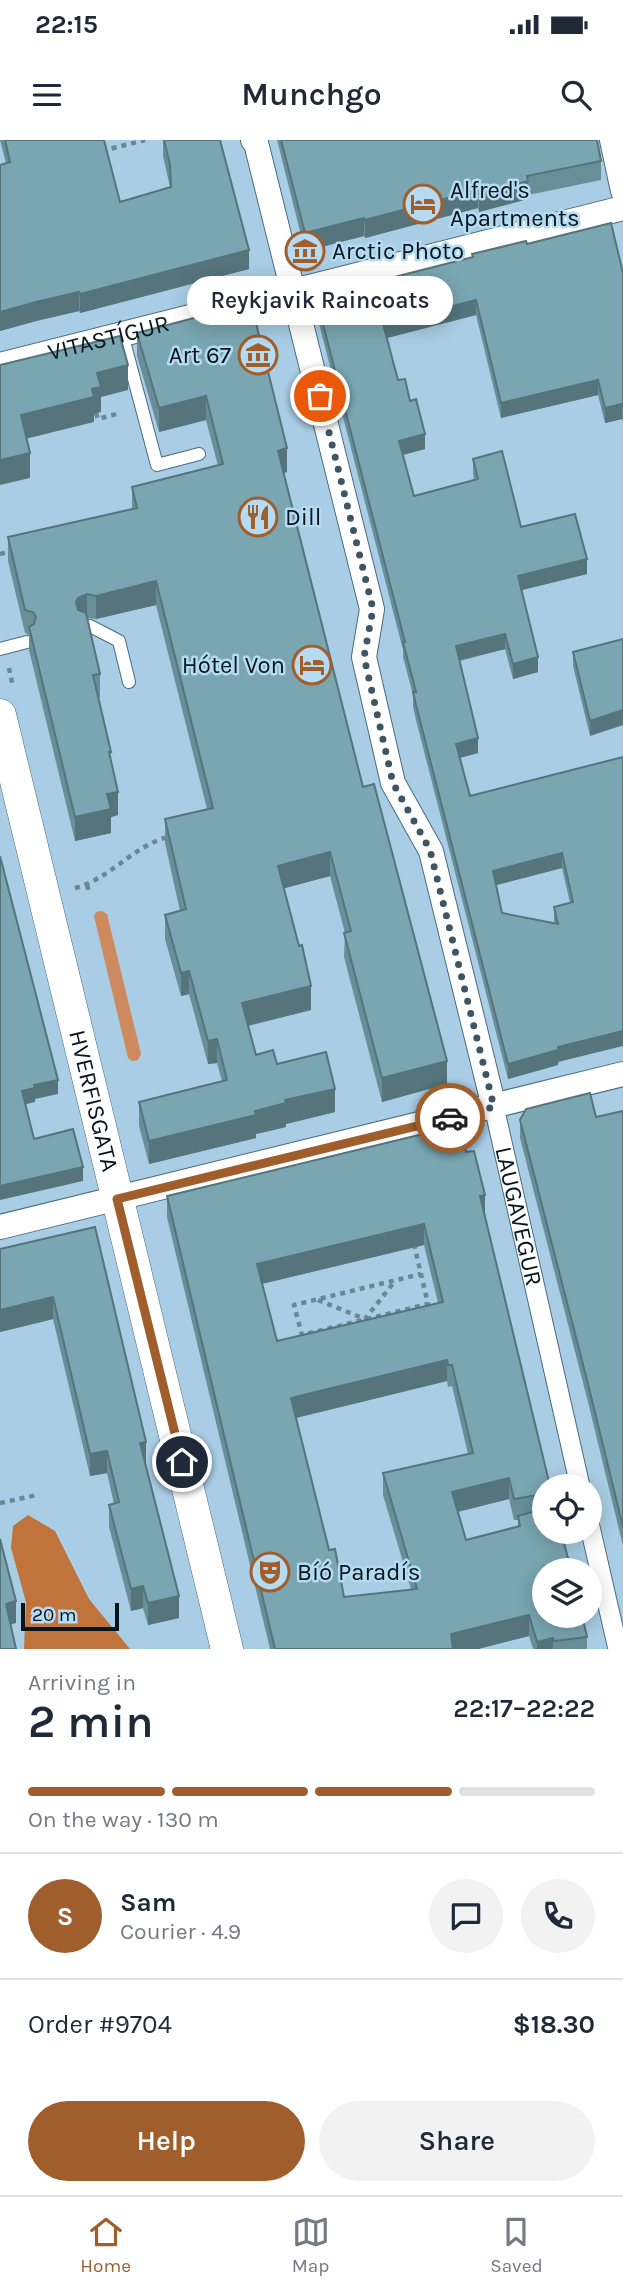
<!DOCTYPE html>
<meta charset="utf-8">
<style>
body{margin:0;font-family:Karla,sans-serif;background:#f2f2f3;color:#1f2937;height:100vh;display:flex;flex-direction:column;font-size:26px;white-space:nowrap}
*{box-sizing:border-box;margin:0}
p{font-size:23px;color:#747a83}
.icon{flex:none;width:38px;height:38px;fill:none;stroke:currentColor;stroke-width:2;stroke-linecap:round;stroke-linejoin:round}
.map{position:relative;height:1509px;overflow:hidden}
.side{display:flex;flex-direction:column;background:#fff;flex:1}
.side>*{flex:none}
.fabs{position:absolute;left:532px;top:1334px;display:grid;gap:14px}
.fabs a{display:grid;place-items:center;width:70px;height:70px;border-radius:50%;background:#fff;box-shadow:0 4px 18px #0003;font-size:35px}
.scale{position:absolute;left:21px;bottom:18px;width:98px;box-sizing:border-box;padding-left:7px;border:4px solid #07151d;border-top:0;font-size:19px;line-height:24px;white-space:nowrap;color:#07151d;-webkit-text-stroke:5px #b4dbf1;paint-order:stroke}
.pin{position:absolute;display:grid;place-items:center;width:60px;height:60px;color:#fff;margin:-30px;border:4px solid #fff;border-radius:50%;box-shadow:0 2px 7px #0007}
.courier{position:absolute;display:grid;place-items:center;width:70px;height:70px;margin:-35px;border:5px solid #a15e2d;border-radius:50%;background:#fff;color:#222;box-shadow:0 2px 9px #0007}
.bubble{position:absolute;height:49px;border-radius:24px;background:#fff;box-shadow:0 4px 18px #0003;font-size:23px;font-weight:600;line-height:49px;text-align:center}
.head em{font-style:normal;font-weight:600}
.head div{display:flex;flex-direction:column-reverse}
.head{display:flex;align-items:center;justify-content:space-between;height:119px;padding:0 28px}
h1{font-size:46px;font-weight:600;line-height:52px}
.bar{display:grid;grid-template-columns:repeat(4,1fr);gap:10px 7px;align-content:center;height:84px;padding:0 28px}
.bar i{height:9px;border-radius:5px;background:#e0e1e3}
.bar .selected{background:#a15e2d}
.bar p{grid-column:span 4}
.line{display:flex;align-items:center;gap:18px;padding:0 28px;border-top:2px solid #e0e1e3}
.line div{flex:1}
.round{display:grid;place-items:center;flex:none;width:74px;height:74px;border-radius:37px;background:#f2f2f3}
.action{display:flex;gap:14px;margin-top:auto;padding:14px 28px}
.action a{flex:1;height:80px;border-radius:42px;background:#a15e2d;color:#fff;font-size:28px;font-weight:600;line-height:80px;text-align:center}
.action a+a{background:#f2f2f3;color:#1f2937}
.status{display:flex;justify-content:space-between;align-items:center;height:49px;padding:0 35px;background:#fff;direction:ltr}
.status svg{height:19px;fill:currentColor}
header{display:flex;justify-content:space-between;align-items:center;height:91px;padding:0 28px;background:#fff;font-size:32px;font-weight:600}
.menu{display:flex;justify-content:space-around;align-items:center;height:98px;border-top:2px solid #e0e1e3;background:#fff;font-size:19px;color:#747a83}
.menu a{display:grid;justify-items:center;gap:4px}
.menu .selected{color:#a15e2d}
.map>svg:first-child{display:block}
.green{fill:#cc8a5e}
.forest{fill:#c0733b}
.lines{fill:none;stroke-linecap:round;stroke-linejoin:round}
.service-casing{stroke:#496c80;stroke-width:14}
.pedestrian-casing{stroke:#496c80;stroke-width:21}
.minor-casing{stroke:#496c80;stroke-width:26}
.tertiary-casing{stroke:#496c80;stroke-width:33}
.path{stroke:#6a8697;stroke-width:4.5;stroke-dasharray:5 5;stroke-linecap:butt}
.service{stroke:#fff;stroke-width:12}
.pedestrian{stroke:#fff;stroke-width:19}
.minor{stroke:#fff;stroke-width:24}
.tertiary{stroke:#fff;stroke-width:32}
.wall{fill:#688f98;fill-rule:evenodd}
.shaded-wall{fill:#55747c}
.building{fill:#79a6b1;stroke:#55747c;stroke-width:2;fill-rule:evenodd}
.done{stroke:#3f5563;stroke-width:7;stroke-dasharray:0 12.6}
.route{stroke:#a15e2d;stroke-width:9}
.labels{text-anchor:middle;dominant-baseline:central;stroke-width:5;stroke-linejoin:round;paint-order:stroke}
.poi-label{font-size:24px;fill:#07151d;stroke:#b4dbf1;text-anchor:start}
.street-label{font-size:24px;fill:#07151d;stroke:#b4dbf1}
</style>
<div class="status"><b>22:15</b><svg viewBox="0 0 49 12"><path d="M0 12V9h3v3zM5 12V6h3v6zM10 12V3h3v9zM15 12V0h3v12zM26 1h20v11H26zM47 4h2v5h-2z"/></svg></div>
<header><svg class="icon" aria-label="menu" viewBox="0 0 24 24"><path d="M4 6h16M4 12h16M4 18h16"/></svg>Munchgo<svg class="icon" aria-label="search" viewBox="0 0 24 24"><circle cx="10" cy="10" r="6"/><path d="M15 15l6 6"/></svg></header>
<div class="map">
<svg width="623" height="1509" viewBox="0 0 623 1509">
<rect width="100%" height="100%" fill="#a8cde4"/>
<path class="green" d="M 102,771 L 107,774 L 141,914 L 138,920 L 132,921 L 128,918 L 94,776 L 96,772 Z"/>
<path class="forest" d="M 28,1375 L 55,1391 L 89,1459 L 130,1509 L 24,1509 L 26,1462 L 11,1408 L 13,1386 Z"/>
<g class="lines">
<defs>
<path id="service" d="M 122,194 L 157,325 L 199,314
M 84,488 L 90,486 L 119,501 L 129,542
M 0,509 L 27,502"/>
<g id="pedestrian">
<path id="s1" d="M 494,967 L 580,1346"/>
<path d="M 590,1387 L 618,1509"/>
</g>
<g id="minor">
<path d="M 253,0 L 256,3 L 372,469 L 364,517 L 393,643 L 431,711 L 494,967"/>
<path d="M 612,0 L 623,51"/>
<path id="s2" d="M 0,225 L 623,68"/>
<path d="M 0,1087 L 623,934"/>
</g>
<g id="tertiary">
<path id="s3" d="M 0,575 L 227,1509"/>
</g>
</defs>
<use href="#service" class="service-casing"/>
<use href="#pedestrian" class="pedestrian-casing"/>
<use href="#minor" class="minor-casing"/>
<use href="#tertiary" class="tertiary-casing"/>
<path class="path" d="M 102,11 L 145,0
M 96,273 L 98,279 L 120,273
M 0,414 L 13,411
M 9,528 L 13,547
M 87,745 L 89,752
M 75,748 C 110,739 133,706 168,697
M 414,1104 L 428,1164 L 302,1195 L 294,1165 L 421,1134
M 318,1160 L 365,1179 L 395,1141
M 0,1363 L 37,1355"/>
<use href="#service" class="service"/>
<use href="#pedestrian" class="pedestrian"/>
<use href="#minor" class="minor"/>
<use href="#tertiary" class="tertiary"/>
</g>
<path class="wall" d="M 0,0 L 104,0 L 120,62 L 170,47 L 163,16 L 163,0 L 220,0 L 249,129 L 80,173 L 79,171 L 36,181 L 0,191 L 0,25 L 6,23 Z
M 277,0 L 597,0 L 601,21 L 601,40 L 528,55 L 528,59 L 479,72 L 478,68 L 365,98 L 364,96 L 305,111 Z
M 527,104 L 623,133 L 623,282 L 622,279 L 605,283 L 598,255 L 501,278 L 476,175 L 387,198 L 398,240 L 410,261 L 425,309 L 403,315 L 414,356 L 474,340 L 473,334 L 473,319 L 521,387 L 587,434 L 522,450 L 538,532 L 513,539 L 505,509 L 460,521 L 478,613 L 459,618 L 470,656 L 623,617 L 558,925 L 508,939 L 416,580 L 413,567 L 413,555 L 403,517 L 403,510 L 316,172 L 316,157 L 472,117 L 472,114 ZM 562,728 L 570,763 L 554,767 L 554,783 L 502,773 L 496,745 Z
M 137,193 L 287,332 L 284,333 L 363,647 L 447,944 L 382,962 L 344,817 L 345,793 L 330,736 L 284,748 L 311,870 L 248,886 L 256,915 L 277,924 L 335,972 L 286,984 L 286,987 L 256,994 L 256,998 L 149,1024 L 139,986 L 139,962 L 222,941 L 217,923 L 208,924 L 189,854 L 181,856 L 165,799 L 165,775 L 180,771 L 165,703 L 165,679 L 207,669 L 156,465 L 96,479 L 87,478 L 100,534 L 100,557 L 98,558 L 111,612 L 111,622 L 118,675 L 111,677 L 111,693 L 75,701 L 29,510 L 29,495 L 25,493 L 8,421 L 8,397 L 132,369 L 132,347 L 218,326 L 206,280 L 159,292 L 137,216 Z
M 623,499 L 590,596 L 573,526 L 573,512 Z
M 623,971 L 623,1406 L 588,1262 L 520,998 L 520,980 L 596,977 Z
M 466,1012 L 485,1075 L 544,1346 L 544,1391 L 587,1497 L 587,1509 L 533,1509 L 529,1496 L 478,1509 L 270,1509 L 167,1077 L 167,1056 ZM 424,1105 L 438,1163 L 277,1201 L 262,1144 ZM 447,1241 L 448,1247 L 452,1246 L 468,1314 L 383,1333 L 383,1355 L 411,1449 L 344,1457 L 329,1410 L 296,1278 ZM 509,1359 L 514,1380 L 518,1380 L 518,1387 L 466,1400 L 458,1372 Z
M 95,1087 L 179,1478 L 148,1485 L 143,1468 L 131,1471 L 109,1387 L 109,1365 L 114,1364 L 107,1333 L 90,1336 L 53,1179 L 0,1192 Z"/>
<path class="shaded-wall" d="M 528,41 L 528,59 L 479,72 L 479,54 Z
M 478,50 L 478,68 L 365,98 L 365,80 Z
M 364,78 L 364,96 L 305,111 L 305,93 Z
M 249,110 L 249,129 L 80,173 L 80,154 Z
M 79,152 L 79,171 L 36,181 L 0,191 L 0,172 L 36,162 Z
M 476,160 L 476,175 L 383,199 L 383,184 Z
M 128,225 L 128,250 L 101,257 L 101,272 L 94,274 L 94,282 L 21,300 L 21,275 L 92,249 L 97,233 Z
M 598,240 L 598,255 L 501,278 L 501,263 Z
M 206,256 L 206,280 L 159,292 L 159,268 Z
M 622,264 L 622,279 L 605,283 L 605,268 Z
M 425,294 L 425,309 L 399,316 L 399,301 Z
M 287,308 L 287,332 L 278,334 L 278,311 Z
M 30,313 L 30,338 L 0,345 L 0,320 Z
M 587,419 L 587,434 L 518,451 L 518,436 Z
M 156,441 L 156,465 L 96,479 L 96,456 Z
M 87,454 L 87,478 L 78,482 L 76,462 L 78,458 Z
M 505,494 L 505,509 L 456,521 L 456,506 Z
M 538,517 L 538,532 L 513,539 L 513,524 Z
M 623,570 L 623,585 L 590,596 L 590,581 Z
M 478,598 L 478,613 L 456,619 L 456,604 Z
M 118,652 L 118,675 L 111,677 L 111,693 L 75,701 L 75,677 L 107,654 Z
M 330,712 L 330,736 L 278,750 L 278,726 Z
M 562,713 L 562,728 L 493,746 L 493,731 Z
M 189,831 L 189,854 L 181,856 L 181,833 Z
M 311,846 L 311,870 L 242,887 L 242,863 Z
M 623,891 L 623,906 L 558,922 L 558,925 L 508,939 L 508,924 L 558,907 Z
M 217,899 L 217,923 L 208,924 L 208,901 Z
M 447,921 L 447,944 L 382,962 L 382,938 Z
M 58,940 L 58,954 L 35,959 L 35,962 L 22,965 L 22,951 L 34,945 Z
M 335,949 L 335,972 L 286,984 L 286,987 L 256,994 L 256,998 L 149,1024 L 149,1001 L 255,971 L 285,960 Z
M 83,1027 L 83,1041 L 0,1060 L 0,1046 Z
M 485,1055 L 485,1076 L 480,1056 Z
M 424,1084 L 424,1105 L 257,1145 L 257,1124 Z
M 53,1157 L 53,1179 L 0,1192 L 0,1170 Z
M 447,1220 L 447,1241 L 291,1279 L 291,1258 Z
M 146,1302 L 146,1324 L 140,1325 L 140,1303 Z
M 107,1311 L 107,1333 L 90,1336 L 90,1314 Z
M 509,1338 L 509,1359 L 452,1373 L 452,1352 Z
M 143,1446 L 143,1468 L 131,1471 L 131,1449 Z
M 179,1456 L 179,1478 L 148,1485 L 148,1463 Z
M 16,1461 L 16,1483 L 6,1486 L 6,1464 Z
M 529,1475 L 529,1496 L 478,1509 L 451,1509 L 451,1494 Z
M 553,1498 L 553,1509 L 537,1509 L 537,1502 Z"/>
<path class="building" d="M 5,0 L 104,0 L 120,62 L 171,47 L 170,25 L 164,0 L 220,0 L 249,110 L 80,154 L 79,152 L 36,162 L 0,172 L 0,25 L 10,22 Z
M 281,0 L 597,0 L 601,21 L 527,36 L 528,41 L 479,54 L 478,50 L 365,80 L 364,78 L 305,93 Z
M 611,83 L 623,133 L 623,267 L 622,264 L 605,268 L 598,240 L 501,263 L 476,160 L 383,184 L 398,240 L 405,239 L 410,261 L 416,259 L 425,294 L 399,301 L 414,356 L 478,339 L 473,319 L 502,311 L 521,387 L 575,374 L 587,419 L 518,436 L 538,517 L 513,524 L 505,494 L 456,506 L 478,598 L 456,604 L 470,656 L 623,617 L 623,891 L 558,907 L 558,910 L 508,924 L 416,565 L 413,552 L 416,552 L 403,502 L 405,502 L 316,157 L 473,117 L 472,114 L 526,101 L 527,104 ZM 562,713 L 573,762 L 554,767 L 558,784 L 502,773 L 493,731 Z
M 251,163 L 287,308 L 278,311 L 363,647 L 374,644 L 447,921 L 382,938 L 344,793 L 351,791 L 330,712 L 278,726 L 299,806 L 302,805 L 311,846 L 242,863 L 256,915 L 273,910 L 277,924 L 326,912 L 335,949 L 285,960 L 286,963 L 255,971 L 256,975 L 149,1001 L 139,962 L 227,940 L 217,899 L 208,901 L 189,831 L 181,833 L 165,775 L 186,769 L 165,679 L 213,668 L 156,441 L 96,456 L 87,454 L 78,458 L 76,462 L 78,470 L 86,473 L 100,534 L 93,535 L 111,612 L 109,612 L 118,652 L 107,654 L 111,669 L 75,677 L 29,487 L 34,484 L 36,477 L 33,472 L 25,470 L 8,397 L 137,368 L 132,347 L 223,324 L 206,256 L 159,268 L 137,193 Z
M 120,196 L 128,225 L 97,233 L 101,247 L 92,249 L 94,257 L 21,275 L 30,313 L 0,320 L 0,225 Z
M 623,499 L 623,570 L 590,581 L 573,512 Z
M 0,716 L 58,940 L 34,945 L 35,948 L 22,951 L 34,999 L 73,989 L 83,1027 L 0,1046 Z
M 590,953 L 596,977 L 623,971 L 623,1387 L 588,1244 L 520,980 L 526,969 Z
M 460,985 L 466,1012 L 474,1011 L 485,1055 L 480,1056 L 550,1346 L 544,1346 L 544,1354 L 514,1359 L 509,1338 L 452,1352 L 466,1400 L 520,1386 L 518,1376 L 544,1369 L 544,1391 L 561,1391 L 571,1430 L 544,1430 L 544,1475 L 582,1475 L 587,1497 L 554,1501 L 553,1498 L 537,1502 L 529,1475 L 451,1494 L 453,1509 L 275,1509 L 167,1056 ZM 424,1084 L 443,1162 L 277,1201 L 257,1124 ZM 447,1220 L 448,1225 L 452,1225 L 473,1313 L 383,1333 L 417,1449 L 344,1457 L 335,1409 L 329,1410 L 291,1258 Z
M 95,1087 L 146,1302 L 140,1303 L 179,1456 L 148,1463 L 143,1446 L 131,1449 L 109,1365 L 119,1362 L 107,1311 L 90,1314 L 53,1157 L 0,1170 L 0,1109 Z
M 0,1399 L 16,1461 L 6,1464 L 16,1509 L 0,1509 Z"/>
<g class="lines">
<path class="done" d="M 320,256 L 373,469 L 364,517 L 393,643 L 430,710 L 494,967 L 450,978"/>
<path class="route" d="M 182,1322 L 117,1059 L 450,978"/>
</g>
<defs>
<symbol id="hotel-ring" viewBox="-11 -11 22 22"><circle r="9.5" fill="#b4dbf1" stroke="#a15e2d" stroke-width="1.5"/><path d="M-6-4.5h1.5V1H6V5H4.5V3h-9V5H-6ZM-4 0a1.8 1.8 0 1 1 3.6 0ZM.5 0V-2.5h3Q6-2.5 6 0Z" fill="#a15e2d"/></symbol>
<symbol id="museum-ring" viewBox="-11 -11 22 22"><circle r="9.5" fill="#b4dbf1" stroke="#a15e2d" stroke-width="1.5"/><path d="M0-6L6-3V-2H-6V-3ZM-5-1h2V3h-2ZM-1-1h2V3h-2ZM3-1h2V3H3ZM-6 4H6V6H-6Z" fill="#a15e2d"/></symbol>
<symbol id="restaurant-ring" viewBox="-11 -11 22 22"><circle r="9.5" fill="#b4dbf1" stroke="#a15e2d" stroke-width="1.5"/><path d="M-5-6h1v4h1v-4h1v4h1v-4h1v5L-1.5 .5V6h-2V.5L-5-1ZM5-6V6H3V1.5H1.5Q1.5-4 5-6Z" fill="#a15e2d"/></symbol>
<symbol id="theatre-ring" viewBox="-11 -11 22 22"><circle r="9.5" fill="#b4dbf1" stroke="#a15e2d" stroke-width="1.5"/><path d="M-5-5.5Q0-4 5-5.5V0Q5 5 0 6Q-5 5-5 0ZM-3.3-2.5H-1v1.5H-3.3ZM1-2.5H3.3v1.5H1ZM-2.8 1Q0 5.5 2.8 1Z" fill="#a15e2d"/></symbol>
</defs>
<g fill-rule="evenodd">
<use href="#hotel-ring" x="401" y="42" width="44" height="44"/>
<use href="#museum-ring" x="283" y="89" width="44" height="44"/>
<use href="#museum-ring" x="236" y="193" width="44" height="44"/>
<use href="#restaurant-ring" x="236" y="355" width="44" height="44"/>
<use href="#hotel-ring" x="290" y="503" width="44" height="44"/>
<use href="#theatre-ring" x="248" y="1410" width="44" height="44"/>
</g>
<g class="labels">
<g class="poi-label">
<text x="450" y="50">Alfred's<tspan x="450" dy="28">Apartments</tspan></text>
<text x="332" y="111">Arctic Photo</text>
<text x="231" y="215" text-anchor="end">Art 67</text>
<text x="285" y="377">Dill</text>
<text x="285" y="525" text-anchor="end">Hótel Von</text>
<text x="297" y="1432">Bíó Paradís</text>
</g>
<g class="street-label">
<text stroke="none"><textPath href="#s2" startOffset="112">VITASTÍGUR</textPath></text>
<text stroke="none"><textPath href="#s3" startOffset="397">HVERFISGATA</textPath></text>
<text stroke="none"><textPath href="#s1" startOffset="112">LAUGAVEGUR</textPath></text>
</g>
</g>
</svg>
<div class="fabs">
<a><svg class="icon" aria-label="locate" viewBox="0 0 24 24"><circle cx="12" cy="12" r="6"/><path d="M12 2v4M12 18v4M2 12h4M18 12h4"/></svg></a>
<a><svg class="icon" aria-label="layers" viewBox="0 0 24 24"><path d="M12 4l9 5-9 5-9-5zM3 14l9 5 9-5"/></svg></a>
</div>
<div class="scale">20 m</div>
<div class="pin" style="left:320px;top:256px;background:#ea580c"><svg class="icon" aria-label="bag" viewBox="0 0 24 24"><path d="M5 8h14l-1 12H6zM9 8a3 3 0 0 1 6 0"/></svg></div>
<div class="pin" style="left:182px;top:1322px;background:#1f2937"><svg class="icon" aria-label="home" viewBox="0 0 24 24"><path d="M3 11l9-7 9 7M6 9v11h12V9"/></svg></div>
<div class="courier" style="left:450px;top:978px"><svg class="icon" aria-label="car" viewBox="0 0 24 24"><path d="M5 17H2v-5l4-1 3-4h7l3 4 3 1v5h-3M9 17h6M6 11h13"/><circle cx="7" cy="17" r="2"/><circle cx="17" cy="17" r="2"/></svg></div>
<div class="bubble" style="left:187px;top:136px;width:266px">Reykjavik Raincoats</div>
</div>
<section class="side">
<div class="head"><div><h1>2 min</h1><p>Arriving in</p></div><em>22:17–22:22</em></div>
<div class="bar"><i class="selected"></i><i class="selected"></i><i class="selected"></i><i></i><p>On the way · 130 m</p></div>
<div class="line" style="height:126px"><b class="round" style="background:#a15e2d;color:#fff">S</b><div><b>Sam</b><p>Courier · 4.9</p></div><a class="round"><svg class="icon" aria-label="chat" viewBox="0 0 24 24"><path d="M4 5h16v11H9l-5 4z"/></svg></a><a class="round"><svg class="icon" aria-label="phone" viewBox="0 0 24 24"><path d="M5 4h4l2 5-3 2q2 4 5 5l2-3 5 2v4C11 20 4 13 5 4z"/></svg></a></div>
<div class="line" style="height:91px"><div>Order #9704</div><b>$18.30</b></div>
<div class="action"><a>Help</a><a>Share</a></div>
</section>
<nav class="menu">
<a class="selected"><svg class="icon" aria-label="home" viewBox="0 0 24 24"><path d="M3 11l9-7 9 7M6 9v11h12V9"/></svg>Home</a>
<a><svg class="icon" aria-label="map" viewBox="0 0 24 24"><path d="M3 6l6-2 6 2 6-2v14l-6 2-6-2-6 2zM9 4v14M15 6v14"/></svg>Map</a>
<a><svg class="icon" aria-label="saved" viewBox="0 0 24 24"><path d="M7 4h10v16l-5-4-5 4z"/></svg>Saved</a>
</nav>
